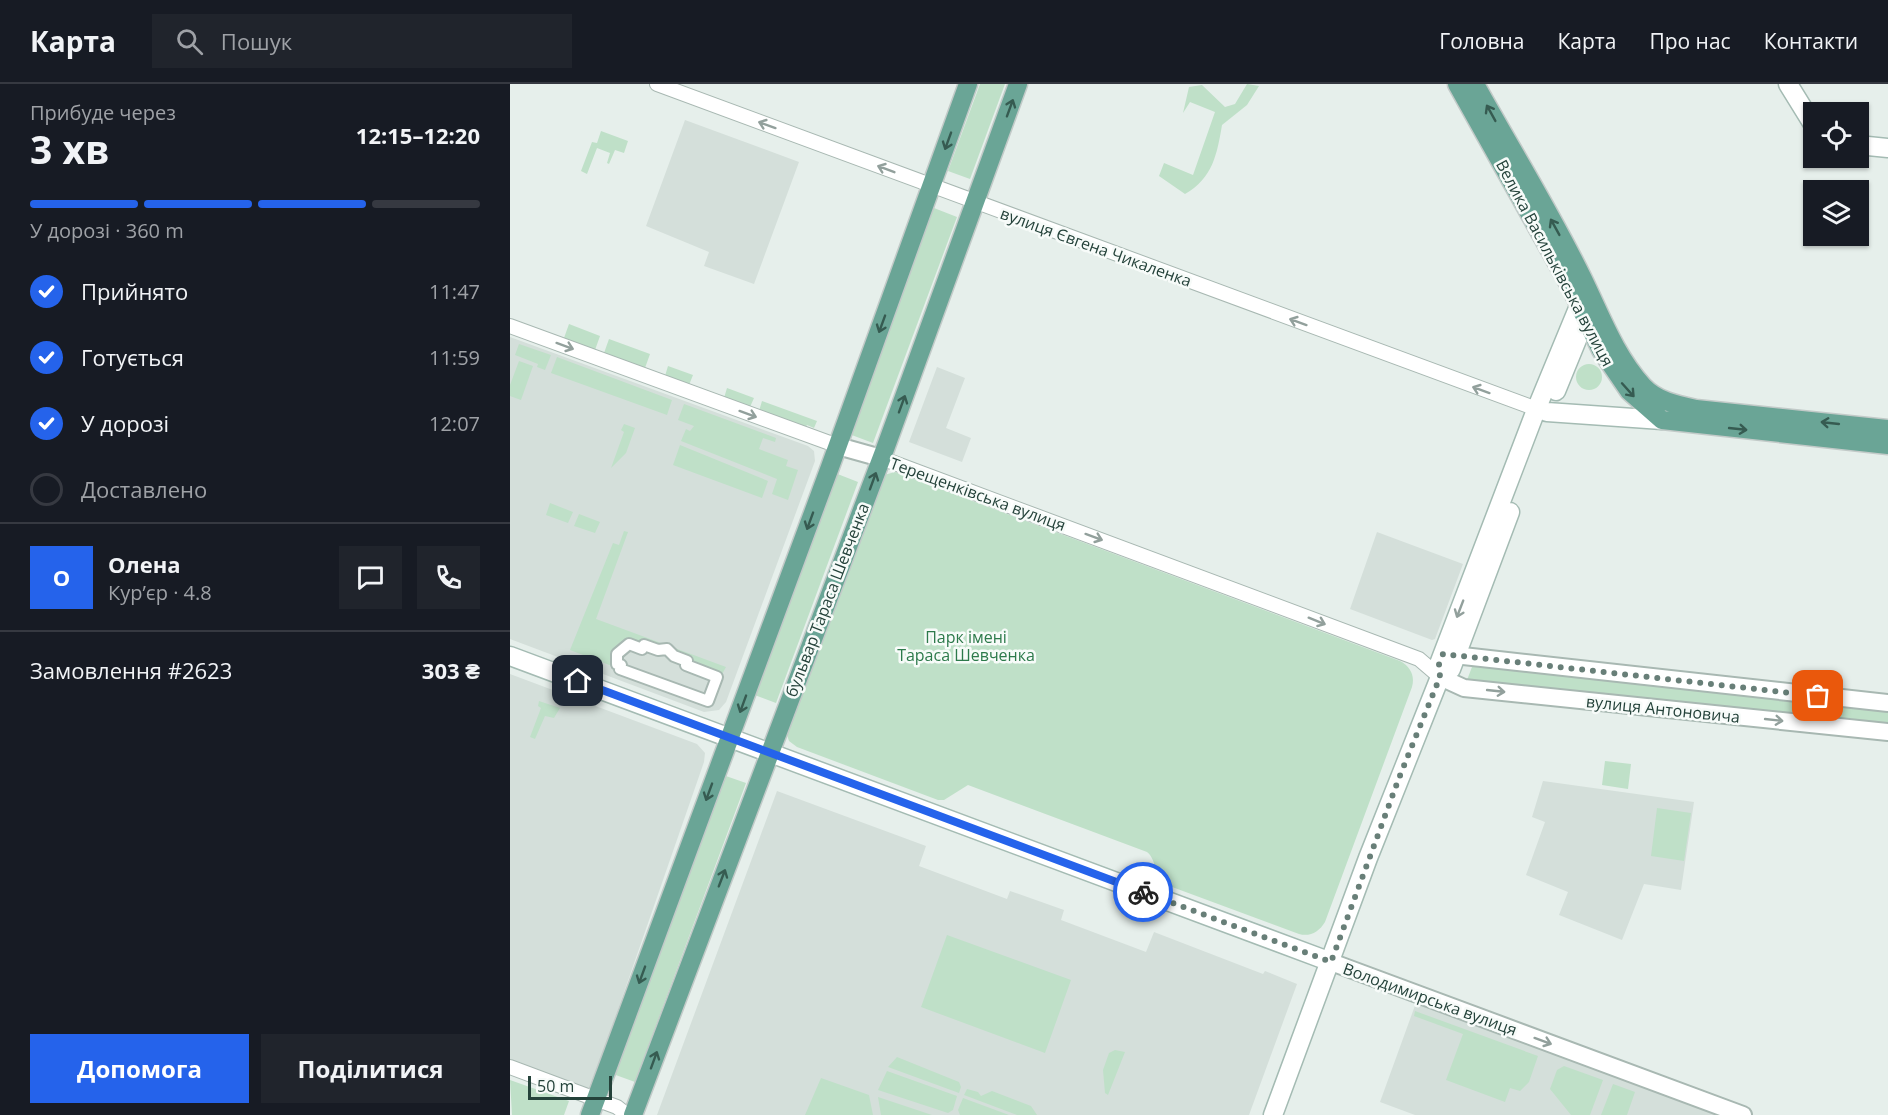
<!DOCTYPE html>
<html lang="uk">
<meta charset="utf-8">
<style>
body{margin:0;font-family:"Open Sans",sans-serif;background:#20242c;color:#f1f3f6;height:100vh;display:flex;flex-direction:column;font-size:22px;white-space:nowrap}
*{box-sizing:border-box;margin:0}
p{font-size:20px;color:#9ea1a6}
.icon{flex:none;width:33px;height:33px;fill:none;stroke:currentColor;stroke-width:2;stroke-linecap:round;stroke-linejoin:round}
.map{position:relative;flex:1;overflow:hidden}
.details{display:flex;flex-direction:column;background:#171b24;width:510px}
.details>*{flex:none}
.buttons{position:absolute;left:1293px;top:18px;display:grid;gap:12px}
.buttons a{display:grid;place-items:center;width:66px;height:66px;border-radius:0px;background:#171b24;box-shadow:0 2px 4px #0004;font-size:30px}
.scale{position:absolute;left:18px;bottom:15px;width:84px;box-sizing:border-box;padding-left:6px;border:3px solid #24423a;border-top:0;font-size:16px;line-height:21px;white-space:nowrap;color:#24423a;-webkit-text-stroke:4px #f7fbf9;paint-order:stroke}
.pin{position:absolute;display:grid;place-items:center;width:51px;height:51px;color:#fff;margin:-26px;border-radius:12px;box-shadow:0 3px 9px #0006}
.courier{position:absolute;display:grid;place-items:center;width:60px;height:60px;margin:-30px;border:4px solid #2563eb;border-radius:50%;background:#fff;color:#222;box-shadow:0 2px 8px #0007}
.summary em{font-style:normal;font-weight:700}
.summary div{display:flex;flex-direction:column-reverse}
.summary{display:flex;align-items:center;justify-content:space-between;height:102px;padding:0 30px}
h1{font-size:39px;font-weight:700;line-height:45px}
.bar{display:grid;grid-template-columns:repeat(4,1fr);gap:9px 6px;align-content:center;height:72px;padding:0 30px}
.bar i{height:8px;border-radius:4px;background:#363941}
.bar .active{background:#2563eb}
.bar p{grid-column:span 4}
.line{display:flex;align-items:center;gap:15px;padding:0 30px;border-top:2px solid #363941}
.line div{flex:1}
.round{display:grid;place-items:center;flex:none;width:63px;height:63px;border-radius:0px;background:#20242c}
ol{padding:0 30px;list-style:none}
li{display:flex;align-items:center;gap:18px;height:66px}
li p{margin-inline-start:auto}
li .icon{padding:6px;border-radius:50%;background:#2563eb;color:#fff;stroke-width:4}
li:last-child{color:#9ea1a6}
li i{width:33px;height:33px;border:3px solid #363941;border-radius:50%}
.cta{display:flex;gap:12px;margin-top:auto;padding:12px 30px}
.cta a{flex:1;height:69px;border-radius:0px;background:#2563eb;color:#fff;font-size:24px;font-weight:700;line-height:69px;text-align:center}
.cta a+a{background:#20242c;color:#f1f3f6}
header{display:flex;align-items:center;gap:36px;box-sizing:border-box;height:84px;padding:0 30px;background:#171b24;border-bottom:2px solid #363941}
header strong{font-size:28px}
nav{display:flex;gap:33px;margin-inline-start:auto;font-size:21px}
.search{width:420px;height:54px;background:#20242c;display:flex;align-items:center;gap:15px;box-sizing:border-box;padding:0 21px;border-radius:0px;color:#9ea1a6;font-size:22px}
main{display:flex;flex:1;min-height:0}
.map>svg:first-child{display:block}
.built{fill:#d4dfda}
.green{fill:#bfe0c8}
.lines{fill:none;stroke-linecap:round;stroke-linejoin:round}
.pedestrian-casing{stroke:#a8b8b2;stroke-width:14}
.minor-casing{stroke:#a8b8b2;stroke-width:16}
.tertiary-casing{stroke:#a8b8b2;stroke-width:20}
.secondary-casing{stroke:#a4bbb3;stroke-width:21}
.primary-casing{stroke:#c2cac8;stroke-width:21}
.pedestrian{stroke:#fff;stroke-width:10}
.minor{stroke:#fff;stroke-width:14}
.tertiary{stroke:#fff;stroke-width:16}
.secondary{stroke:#fff;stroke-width:18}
.primary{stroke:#6aa596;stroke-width:18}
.oneway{stroke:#365b51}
.oneway2{stroke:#92a09c}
.done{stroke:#687f78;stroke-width:6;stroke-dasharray:0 10.8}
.route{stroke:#2563eb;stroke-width:8}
.labels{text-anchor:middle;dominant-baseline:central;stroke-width:5;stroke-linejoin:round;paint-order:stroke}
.street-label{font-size:16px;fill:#24423a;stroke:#f7fbf9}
.park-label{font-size:16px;fill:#2d7a4b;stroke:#f7fbf9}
</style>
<header>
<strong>Карта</strong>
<div class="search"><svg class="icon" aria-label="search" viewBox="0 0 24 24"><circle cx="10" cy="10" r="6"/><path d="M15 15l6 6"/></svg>Пошук</div>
<nav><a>Головна</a><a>Карта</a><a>Про нас</a><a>Контакти</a></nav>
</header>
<main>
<section class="details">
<div class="summary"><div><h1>3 хв</h1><p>Прибуде через</p></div><em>12:15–12:20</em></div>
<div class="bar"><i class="active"></i><i class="active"></i><i class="active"></i><i></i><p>У дорозі · 360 m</p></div>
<ol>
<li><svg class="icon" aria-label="check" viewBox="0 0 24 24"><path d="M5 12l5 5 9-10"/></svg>Прийнято<p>11:47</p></li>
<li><svg class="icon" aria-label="check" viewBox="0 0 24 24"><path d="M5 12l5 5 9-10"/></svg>Готується<p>11:59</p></li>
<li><svg class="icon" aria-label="check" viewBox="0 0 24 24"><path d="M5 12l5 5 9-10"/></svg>У дорозі<p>12:07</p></li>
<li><i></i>Доставлено</li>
</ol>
<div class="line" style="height:108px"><b class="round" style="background:#2563eb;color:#fff">О</b><div><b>Олена</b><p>Кур’єр · 4.8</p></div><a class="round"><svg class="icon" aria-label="chat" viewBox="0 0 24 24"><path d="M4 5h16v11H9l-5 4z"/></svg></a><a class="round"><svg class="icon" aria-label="phone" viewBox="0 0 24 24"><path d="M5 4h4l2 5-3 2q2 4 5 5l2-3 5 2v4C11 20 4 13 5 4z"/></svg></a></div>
<div class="line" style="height:78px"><div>Замовлення #2623</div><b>303 ₴</b></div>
<div class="cta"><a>Допомога</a><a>Поділитися</a></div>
</section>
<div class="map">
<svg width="1378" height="1031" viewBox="0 0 1378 1031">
<rect width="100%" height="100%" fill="#e6efeb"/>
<path class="built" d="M 175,36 L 289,78 L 244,200 L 194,182 L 199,168 L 136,142 Z
M 0,253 L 298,362 L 304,367 L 305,377 L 216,618 L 209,626 L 194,628 L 0,555 Z
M 427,283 L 455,294 L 436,344 L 461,354 L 452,378 L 399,358 Z
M 867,448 L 953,480 L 925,555 L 922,556 L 840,525 Z
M 0,590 L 187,660 L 195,669 L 194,678 L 96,960 L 78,1006 L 0,981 Z
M 1033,697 L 1184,718 L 1171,806 L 1134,800 L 1112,856 L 1049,831 L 1058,808 L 1016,791 L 1035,738 L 1022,733 Z
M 267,707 L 416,762 L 409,782 L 497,815 L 500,807 L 554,826 L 551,836 L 636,868 L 644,848 L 753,890 L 755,887 L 787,900 L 739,1031 L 147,1031 Z
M 907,916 L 1216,1031 L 905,1031 L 870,1018 Z"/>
<path class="green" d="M 470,0 L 495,0 L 460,95 L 438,87 Z
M 737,0 L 749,2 L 737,21 L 712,41 C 707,70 703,94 675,110 L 649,92 L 654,79 L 683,91 L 705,28 L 680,18 L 673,29 L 679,3 L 692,1 L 715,23 L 725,20 Z
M 91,47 L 118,57 L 114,69 L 105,66 L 99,80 L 97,79 L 100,69 L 87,64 L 77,90 L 71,87 L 82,58 L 87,59 Z
M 424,124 L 447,133 L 363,359 L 339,350 Z
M 59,240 L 90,252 L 85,266 L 54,254 Z
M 99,255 L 140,270 L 135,284 L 94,269 Z
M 9,260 L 41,271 L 35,286 L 27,283 L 28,280 L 5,271 Z
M 47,273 L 162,316 L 157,331 L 41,289 Z
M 9,277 L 23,282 L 11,316 L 0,312 L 0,301 Z
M1066 293a13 13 0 1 1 26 0a13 13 0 1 1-26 0Z
M 158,282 L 183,291 L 179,301 L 155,292 Z
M 217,304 L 244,314 L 240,323 L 214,314 Z
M 252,317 L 307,337 L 304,344 L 297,341 L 295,344 L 249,327 Z
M 174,320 L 266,354 L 265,358 L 253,354 L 249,365 L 278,376 L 276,382 L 288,386 L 278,416 L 262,410 L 267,395 L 171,357 L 176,345 L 180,347 L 184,342 L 168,336 Z
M 114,340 L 125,344 L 116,369 L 101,384 L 114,348 L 111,346 Z
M 170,361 L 258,397 L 252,414 L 163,381 Z
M 385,388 L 890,577 C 901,583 905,592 902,603 L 815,838 C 809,848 800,853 789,850 L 654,800 C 644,792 647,776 637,768 L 458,701 L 434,716 L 428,716 L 287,663 L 279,657 L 276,648 L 374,391 Z
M 325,389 L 348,398 L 266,619 L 242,610 Z
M 40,419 L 63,428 L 58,439 L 36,431 Z
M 69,430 L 90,438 L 85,449 L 64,442 Z
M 114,447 L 118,448 L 86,535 L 216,583 L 211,592 L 164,572 L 114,562 L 110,585 L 60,566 L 103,459 L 109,461 Z
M 965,575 L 1378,619 L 1378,648 L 954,604 Z
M 29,617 L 50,624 L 44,634 L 35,632 L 25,655 L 20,653 L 31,624 L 28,622 Z
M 1095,677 L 1121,680 L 1118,705 L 1092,701 Z
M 213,691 L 236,699 L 125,998 L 103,990 Z
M 1147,724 L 1181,729 L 1174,777 L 1141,772 Z
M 437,851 L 561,896 L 535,969 L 411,923 Z
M 905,927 L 1028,972 L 1019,998 L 1010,1007 L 1000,1004 L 995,1018 L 936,996 L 953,950 L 904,932 Z
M 605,966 L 615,968 L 598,1011 L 595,1009 L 593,986 L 599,969 Z
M 387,973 L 449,998 L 451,1003 L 449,1009 L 378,983 Z
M 1054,982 L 1093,996 L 1080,1031 L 1061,1031 L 1040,1005 L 1047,986 Z
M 377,987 L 447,1012 L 443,1026 L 438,1029 L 368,1006 Z
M 311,994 L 359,1011 L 363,1031 L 295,1031 Z
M 0,996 L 59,1017 L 54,1031 L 2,1031 Z
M 1103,1000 L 1125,1008 L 1117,1031 L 1091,1031 Z
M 457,1005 L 468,1008 L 471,1012 L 482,1007 L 521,1022 L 527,1031 L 507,1031 L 454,1011 Z
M 368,1013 L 422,1031 L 371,1031 Z
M 453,1014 L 499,1031 L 450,1031 L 448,1026 Z"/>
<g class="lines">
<defs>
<path id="pedestrian" d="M 119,560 L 132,565 L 134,561 L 148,566 L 157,565 L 164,572 L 177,577 L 176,581 L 207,593 L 198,617 L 110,585 L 111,581 L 107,580 L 107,570 Z"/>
<path id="minor" d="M 147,0 L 1035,328
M 0,242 L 328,362
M 371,374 L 909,575 L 930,593
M 0,983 L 107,1023 L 117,1031"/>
<path id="tertiary" d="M 328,362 L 371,374
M 935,570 L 1378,619
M 930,593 L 954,604 L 1378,648
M 821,878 L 1233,1031"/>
<path id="secondary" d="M 1278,0 L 1304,42
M 1348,61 L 1378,64
M 1046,307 L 1080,224
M 1037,328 L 1152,336
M 0,572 L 821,878
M 930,593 L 941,585 L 1000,428
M 763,1031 L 858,774 L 930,593 L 929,580 L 1026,326 L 1069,222 L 1081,215"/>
<path id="primary" d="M 947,0 L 1060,202 L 1091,266 L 1119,307 L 1152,336 L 1378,361
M 965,0 C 1001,65 1041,129 1073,195 C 1091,232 1105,271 1133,302 C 1147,317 1167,321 1186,325 L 1378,345
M 80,1031 L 320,383 L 458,0
M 123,1031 L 375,365 L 508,0"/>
</defs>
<use href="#pedestrian" class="pedestrian-casing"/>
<use href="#minor" class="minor-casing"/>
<use href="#tertiary" class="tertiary-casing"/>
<use href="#secondary" class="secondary-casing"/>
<use href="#primary" class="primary-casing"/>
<use href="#pedestrian" class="pedestrian"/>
<use href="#minor" class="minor"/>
<use href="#tertiary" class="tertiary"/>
<use href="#secondary" class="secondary"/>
<use href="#primary" class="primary"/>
</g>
<defs><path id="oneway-shaft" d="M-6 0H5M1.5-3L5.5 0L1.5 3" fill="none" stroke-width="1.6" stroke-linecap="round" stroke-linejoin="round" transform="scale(1.5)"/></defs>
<g class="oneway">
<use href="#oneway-shaft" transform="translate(500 24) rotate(-70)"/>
<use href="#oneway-shaft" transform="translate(981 29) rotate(-119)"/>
<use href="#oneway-shaft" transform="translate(438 57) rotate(110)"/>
<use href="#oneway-shaft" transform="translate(1045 143) rotate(-119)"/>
<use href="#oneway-shaft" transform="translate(372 240) rotate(110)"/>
<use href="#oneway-shaft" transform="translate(1118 306) rotate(48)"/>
<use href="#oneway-shaft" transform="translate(392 320) rotate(-70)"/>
<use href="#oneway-shaft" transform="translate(1320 339) rotate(-174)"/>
<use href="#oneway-shaft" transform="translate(1228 345) rotate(6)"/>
<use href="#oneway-shaft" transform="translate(363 397) rotate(-70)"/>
<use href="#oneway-shaft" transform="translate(300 437) rotate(110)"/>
<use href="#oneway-shaft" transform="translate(233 620) rotate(110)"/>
<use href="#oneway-shaft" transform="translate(199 708) rotate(110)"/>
<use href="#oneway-shaft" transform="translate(212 794) rotate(-69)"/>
<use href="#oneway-shaft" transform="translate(132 891) rotate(110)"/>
<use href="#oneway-shaft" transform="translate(144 976) rotate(-70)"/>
</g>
<g class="oneway2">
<use href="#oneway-shaft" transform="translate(257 41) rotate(-160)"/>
<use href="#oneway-shaft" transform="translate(376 85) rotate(-159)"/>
<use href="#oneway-shaft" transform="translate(788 238) rotate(-160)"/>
<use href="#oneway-shaft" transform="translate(55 262) rotate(20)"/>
<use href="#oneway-shaft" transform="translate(971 306) rotate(-160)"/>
<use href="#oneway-shaft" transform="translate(238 330) rotate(20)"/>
<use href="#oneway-shaft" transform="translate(584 453) rotate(20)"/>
<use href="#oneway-shaft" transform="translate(950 525) rotate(111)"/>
<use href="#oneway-shaft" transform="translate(807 537) rotate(22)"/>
<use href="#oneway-shaft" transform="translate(986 607) rotate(6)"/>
<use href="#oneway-shaft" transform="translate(1264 636) rotate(6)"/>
<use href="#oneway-shaft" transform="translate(1033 957) rotate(20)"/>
</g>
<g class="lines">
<path class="done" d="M 633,808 L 821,878 L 889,694 L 930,593 L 929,580 L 933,570 L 1308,612"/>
<path class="route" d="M 68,597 L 633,808"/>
</g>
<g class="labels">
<g class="street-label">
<text transform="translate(586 163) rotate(20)">вулиця Євгена Чикаленка</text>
<text transform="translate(1045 179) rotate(62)">Велика Васильківська вулиця</text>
<text transform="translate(468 410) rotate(20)">Терещенківська вулиця</text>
<text transform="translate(317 516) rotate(-69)">бульвар Тараса Шевченка</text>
<text transform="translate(1153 625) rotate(6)">вулиця Антоновича</text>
<text transform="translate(920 915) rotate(20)">Володимирська вулиця</text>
</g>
<g class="park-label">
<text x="456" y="553">Парк імені<tspan x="456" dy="18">Тараса Шевченка</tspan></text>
</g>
</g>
</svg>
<div class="buttons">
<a><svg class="icon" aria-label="locate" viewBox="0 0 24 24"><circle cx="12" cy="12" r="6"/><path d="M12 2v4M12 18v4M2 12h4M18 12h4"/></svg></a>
<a><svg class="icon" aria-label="layers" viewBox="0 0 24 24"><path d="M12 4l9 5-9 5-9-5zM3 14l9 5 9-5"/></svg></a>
</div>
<div class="scale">50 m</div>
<div class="pin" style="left:1308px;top:612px;background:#ea580c"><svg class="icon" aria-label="bag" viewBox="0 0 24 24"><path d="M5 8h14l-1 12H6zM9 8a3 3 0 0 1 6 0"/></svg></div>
<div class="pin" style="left:68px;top:597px;background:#1f2937"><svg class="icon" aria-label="home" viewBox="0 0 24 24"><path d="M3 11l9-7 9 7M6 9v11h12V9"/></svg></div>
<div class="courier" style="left:633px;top:808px"><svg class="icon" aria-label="bike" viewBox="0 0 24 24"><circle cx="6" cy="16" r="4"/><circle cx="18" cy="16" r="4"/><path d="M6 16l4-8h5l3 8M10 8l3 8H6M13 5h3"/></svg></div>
</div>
</main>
